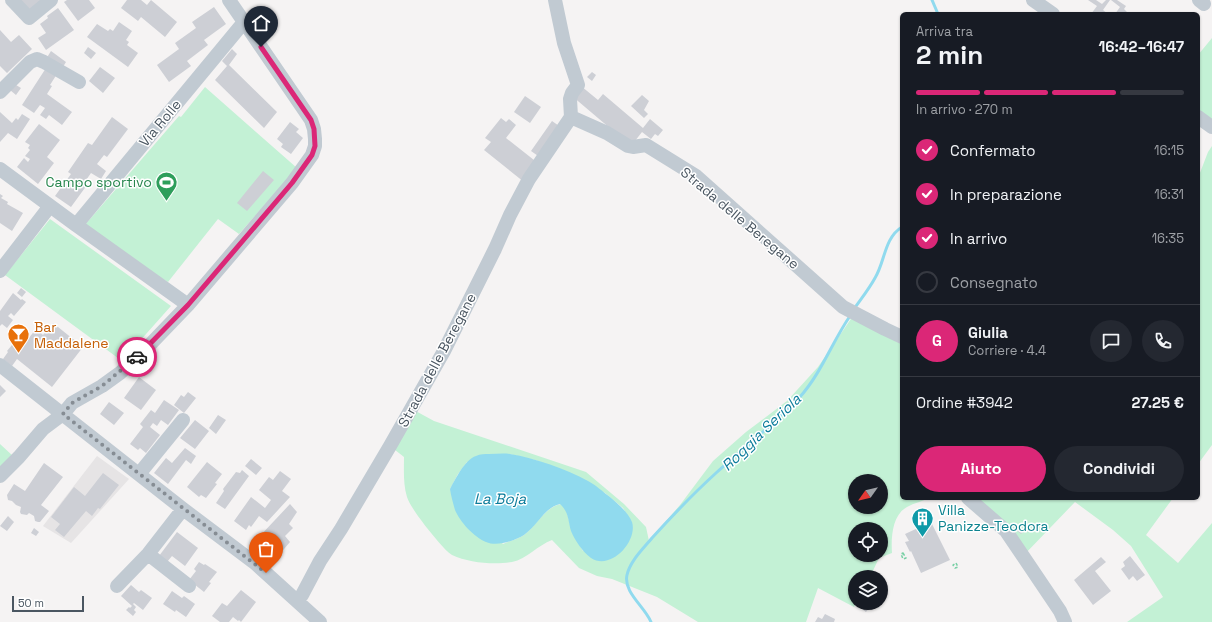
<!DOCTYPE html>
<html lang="it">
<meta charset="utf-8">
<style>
body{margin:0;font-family:"Space Grotesk",sans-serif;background:#242831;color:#f1f3f6;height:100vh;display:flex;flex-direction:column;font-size:15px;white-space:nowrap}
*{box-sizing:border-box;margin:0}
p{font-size:13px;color:#9ea1a6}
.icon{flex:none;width:22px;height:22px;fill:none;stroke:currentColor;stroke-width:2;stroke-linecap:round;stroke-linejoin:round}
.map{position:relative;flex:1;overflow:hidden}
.drawer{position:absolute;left:900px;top:12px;width:300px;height:488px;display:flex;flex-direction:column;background:#171b24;border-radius:6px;box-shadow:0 1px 3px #0004}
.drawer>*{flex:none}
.needle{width:26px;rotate:236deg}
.buttons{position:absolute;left:848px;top:474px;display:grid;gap:8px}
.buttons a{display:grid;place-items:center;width:40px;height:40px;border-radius:50%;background:#171b24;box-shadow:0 1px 3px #0004;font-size:20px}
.scale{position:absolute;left:12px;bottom:10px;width:72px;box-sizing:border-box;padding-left:4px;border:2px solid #4a5661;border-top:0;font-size:11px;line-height:14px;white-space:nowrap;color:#4a5661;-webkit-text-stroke:3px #fff;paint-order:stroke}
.pin{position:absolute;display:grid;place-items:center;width:34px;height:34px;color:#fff;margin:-41px -17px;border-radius:50% 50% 50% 0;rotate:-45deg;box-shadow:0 0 4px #0007}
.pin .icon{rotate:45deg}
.courier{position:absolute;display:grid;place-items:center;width:40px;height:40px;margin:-20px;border:3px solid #db2777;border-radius:50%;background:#fff;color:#222;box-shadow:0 1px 5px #0007}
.overview em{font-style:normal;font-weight:600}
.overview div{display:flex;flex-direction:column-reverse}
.overview{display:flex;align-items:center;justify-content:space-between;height:68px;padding:0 16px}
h1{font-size:26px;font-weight:600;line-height:30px}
.bar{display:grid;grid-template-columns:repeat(4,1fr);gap:6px 4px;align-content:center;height:48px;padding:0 16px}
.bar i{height:5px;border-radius:3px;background:#363941}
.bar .selected{background:#db2777}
.bar p{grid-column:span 4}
.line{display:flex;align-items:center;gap:10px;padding:0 16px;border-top:1px solid #363941}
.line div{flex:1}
.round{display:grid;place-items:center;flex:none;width:42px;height:42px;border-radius:21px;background:#242831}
ol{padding:0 16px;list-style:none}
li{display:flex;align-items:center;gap:12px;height:44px}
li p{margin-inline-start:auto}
li .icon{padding:4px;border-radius:50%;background:#db2777;color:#fff;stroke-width:4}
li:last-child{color:#9ea1a6}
li i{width:22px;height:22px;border:2px solid #363941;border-radius:50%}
.primary-button{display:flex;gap:8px;margin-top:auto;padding:8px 16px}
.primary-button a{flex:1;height:46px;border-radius:24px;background:#db2777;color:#fff;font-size:16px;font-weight:600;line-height:46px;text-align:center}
.primary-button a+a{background:#242831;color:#f1f3f6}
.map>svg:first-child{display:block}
.education{fill:#e6e4e5}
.green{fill:#c3f1d5;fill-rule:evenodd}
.water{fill:#90daee}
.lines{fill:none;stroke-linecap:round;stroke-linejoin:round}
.stream{stroke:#90daee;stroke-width:3}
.building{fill:#cdcfd5}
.path{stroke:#7ad0a6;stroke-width:1.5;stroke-dasharray:3 2;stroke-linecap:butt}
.minor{stroke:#c1cad2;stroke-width:14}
.done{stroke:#868d94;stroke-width:4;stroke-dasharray:0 7.2}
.route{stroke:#db2777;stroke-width:5}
.labels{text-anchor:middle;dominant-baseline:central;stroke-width:3;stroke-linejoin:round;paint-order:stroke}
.street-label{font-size:14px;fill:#4a5661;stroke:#fff}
.leisure-label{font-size:14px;fill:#27864d;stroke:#fff;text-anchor:end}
.food-label{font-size:14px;fill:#c56008;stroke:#fff;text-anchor:start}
.culture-label{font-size:14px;fill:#0d838f;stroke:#fff;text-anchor:start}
.water-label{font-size:15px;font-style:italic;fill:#0c7c9b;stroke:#fff}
</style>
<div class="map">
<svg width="1212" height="622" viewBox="0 0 1212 622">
<rect width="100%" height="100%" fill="#f5f3f3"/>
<path class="education" d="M 97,456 L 129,479 L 71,543 L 43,526 Z"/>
<path class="green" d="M 1212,38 L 1212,127 L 1198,117 L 1198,55 Z
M 205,87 L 297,168 L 239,234 L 218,219 L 168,282 L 163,279 L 159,284 L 84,226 L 179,116 L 181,117 Z
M 1212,146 L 1212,445 L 1198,464 L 1198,178 L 1208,152 Z
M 50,219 L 171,306 L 122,361 L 5,275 Z
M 855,313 L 902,337 L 902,498 L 930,498 C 923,501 914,503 907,507 C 892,515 891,538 892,553 L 879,558 L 870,577 L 855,577 L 856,603 L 854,607 L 818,588 L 806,622 L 698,622 L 657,597 L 612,579 L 597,576 L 579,568 L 552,540 C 538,545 527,559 512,562 C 494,565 469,563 452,555 C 444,550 433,535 427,528 C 421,520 410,506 407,497 C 403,484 404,470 404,457 L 390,446 L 412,409 L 434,421 L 586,472 L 624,504 L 646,527 L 649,541 L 680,505 L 713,461 L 746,432 L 787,401 L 818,367 ZM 509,454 L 535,460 L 557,468 L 605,493 L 623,508 L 632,523 L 583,551 L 572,532 L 566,509 L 561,504 C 545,507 537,525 524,535 C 518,539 510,541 503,544 L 450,489 L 458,474 L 467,462 ZM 855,481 L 881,481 L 881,507 L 855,507 ZM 855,529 L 881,529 L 881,555 L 855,555 Z
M 0,444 L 13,456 L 0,468 Z
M 968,498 L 1173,498 L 1146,535 L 1178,563 L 1212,523 L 1212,622 L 1127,622 L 1163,597 L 1131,546 L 1113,530 L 1075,502 L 1023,556 Z"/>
<path class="water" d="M 489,454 C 496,454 503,453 510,454 C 535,458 566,469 588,481 C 596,485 603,492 610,497 C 618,504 628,512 632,522 C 638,541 611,571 591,558 C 583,552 575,541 571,531 C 568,521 569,512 560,504 C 545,507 537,526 524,535 C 514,541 497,547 486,542 C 474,537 460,522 455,510 C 453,503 451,496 450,489 C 455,480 465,459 476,456 C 480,454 485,454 489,454 Z"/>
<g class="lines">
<path class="stream" d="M 932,0 L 938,14
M 854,309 C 861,299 869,289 875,278 C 885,262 884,238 902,227
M 651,622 C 645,607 623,592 627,575 C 630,561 643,549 652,538 C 672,516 694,493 716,473 C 744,448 773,425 799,398 C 821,374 832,342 850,316"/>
</g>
<path class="building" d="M 19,0 L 44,0 L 29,12 Z
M 67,0 L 89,0 L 95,8 L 78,21 L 64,2 Z
M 127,0 L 141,0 L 147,5 L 151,0 L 177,22 L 165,37 L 141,17 L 138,21 L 121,8 Z
M 1088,0 L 1096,0 L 1102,4 L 1106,0 L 1110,0 L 1103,10 L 1108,14 L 1091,14 L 1097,6 Z
M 1111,0 L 1117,0 L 1126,6 L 1124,9 L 1127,12 L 1126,14 L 1115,14 L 1120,7 Z
M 214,7 L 226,24 L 204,40 L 208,45 L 187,61 L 191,66 L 169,82 L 157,65 L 179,49 L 175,43 L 196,28 L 192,22 Z
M 58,8 L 74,30 L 46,50 L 38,38 L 46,33 L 40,24 L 48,18 L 47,16 Z
M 119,22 L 132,31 L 126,40 L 129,42 L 127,45 L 138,53 L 128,67 L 87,37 L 97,24 L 108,31 L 110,29 L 113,31 Z
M 0,30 L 11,42 L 19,35 L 32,49 L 7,73 L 0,66 Z
M 88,47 L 96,53 L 91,59 L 84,53 Z
M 232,49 L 237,54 L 229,65 L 277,112 L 264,128 L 215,80 L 227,66 L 222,61 Z
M 51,51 L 66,62 L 61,70 L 46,59 Z
M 100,67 L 115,78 L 103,93 L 89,81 Z
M 46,68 L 57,74 L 50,85 L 52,86 L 47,94 L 72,112 L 62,125 L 49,115 L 46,119 L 40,115 L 45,108 L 40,105 L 34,113 L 22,105 Z
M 592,72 L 596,75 L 592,81 L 587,77 Z
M 16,85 L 21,88 L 16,95 L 10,90 Z
M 581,86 L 598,100 L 603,94 L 643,128 L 650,119 L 663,130 L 658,136 L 655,134 L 651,139 L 642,132 L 631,146 L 572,96 Z
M 642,95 L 649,101 L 644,110 L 648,114 L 644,118 L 631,106 Z
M 525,96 L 541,107 L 530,123 L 514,112 Z
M 0,112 L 12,123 L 16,118 L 18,120 L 22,114 L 30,119 L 17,139 L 8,133 L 0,142 Z
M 112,117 L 128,129 L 107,157 L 104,155 L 97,164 L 106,171 L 101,179 L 91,173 L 84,183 L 87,185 L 71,207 L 55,196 L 71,174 L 68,172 L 88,143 L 92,145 Z
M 501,118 L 506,122 L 509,119 L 516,125 L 506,138 L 539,164 L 524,182 L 484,150 L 491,142 L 485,138 Z
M 552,121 L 562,128 L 541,158 L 531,151 Z
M 290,122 L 299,129 L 296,132 L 303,138 L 291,154 L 281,147 L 283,144 L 277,139 Z
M 39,124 L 60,140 L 47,157 L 54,163 L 38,184 L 17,167 L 24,158 L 28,162 L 30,159 L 25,156 L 30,150 L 28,148 L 30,145 L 25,142 Z
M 263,171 L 274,180 L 247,211 L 237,203 Z
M 0,194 L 3,196 L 1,198 L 8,202 L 7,204 L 23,213 L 12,231 L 0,223 Z
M 21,288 L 26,292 L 22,297 L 17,293 Z
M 13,293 L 21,300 L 22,299 L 26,302 L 14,316 L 11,313 L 8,316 L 13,320 L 7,328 L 2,324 L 0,326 L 0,311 Z
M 53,323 L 83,347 L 52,387 L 17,359 L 12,366 L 3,359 L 8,352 L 7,351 L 21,334 L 28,339 L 36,329 L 43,335 Z
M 139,377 L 156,390 L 141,410 L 124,398 Z
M 0,385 L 6,391 L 0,397 Z
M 188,392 L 196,398 L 184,413 L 174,405 L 181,395 L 184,397 Z
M 164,400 L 179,410 L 168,425 L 161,420 L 157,426 L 153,423 L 150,427 L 160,435 L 146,453 L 140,448 L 138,450 L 130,444 L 143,427 L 140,424 L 151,410 L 155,413 Z
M 109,402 L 124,413 L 114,425 L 100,414 Z
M 218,415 L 226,420 L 216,434 L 209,428 Z
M 195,420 L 209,431 L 195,449 L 180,438 Z
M 185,448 L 196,456 L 191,464 L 186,460 L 168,484 L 154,473 L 166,458 L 172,463 Z
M 251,459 L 262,468 L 256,475 L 245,466 Z
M 207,462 L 222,474 L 215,483 L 217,484 L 206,498 L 201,495 L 199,497 L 187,487 Z
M 44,463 L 63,477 L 41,505 L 49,511 L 40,522 L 38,522 L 35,521 L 34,516 L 29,513 L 27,515 L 21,514 L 20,512 L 21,507 L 16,505 L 12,501 L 8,500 L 7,495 L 14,484 L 25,491 Z
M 242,470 L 249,476 L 225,509 L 216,503 L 224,491 L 223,489 L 236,472 L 240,473 Z
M 280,471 L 291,479 L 282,491 L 290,497 L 267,522 L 259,516 L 251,527 L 249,525 L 246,530 L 234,521 L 251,497 L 265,508 L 271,500 L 259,490 L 269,477 L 273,480 Z
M 103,473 L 119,485 L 100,509 L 98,508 L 92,516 L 86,511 L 64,537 L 55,530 L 60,524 L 51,517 L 74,487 L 85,496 Z
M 290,504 L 297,512 L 289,524 L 293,528 L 285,536 L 290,542 L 278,556 L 259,537 Z
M 8,516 L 14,522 L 7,531 L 0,526 Z
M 931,522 L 950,560 L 921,573 L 911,551 L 910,552 L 905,542 L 909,541 L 905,534 Z
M 1018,525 L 1024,531 L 1021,534 L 1014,528 Z
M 34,528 L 39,532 L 36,536 L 31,533 Z
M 177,532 L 198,548 L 185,566 L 172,556 L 167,562 L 159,556 Z
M 1130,556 L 1145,575 L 1137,581 L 1133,576 L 1129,580 L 1121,569 L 1125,566 L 1123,562 Z
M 1101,557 L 1106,562 L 1095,571 L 1111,591 L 1093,605 L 1074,580 Z
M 199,562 L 204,565 L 205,564 L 217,572 L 209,582 L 211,583 L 204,592 L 189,580 L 196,571 L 194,569 Z
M 131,585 L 139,592 L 141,590 L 152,598 L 143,610 L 134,603 L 133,604 L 136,607 L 134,610 L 136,612 L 133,616 L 126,610 L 129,607 L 130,608 L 132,606 L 121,596 Z
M 241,590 L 256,602 L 241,622 L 239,620 L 238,621 L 233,617 L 229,622 L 220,622 L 212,616 L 222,603 L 227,606 Z
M 172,591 L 182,598 L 184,596 L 195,604 L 186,617 L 176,610 L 175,612 L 163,604 Z
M 855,597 L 855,603 L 872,604 L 866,612 L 852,601 Z
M 825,614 L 835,619 L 834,622 L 815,622 L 818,617 L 822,619 Z"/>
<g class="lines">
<path class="path" d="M 903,553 L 906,558 L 903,559 L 901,554 Z
M 956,563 L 958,567 L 955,568 L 953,565 Z"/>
<path class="minor" d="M 12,0 L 29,18 L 51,0
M 1033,0 L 1053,14
M 1199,0 L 1204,4
M 0,92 L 30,62 L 37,59 L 44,62 L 79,82
M 571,117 L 607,133 L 628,146 L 633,147 L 646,145 L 696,176 L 843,307 L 885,329 L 902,337
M 1198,117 L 1212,127
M 0,169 L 76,225
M 0,271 L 50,206
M 188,305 L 76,225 L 244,22
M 0,365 L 183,509 L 256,564 L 320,622
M 139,474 L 183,420
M 0,476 L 19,457 L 43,429 L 63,414 L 72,403 L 102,386 L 120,373 L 141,354 L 188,305 L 292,183 L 312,155 L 315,146 L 315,139 L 314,129 L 311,120 L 229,0
M 968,498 L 1006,531 L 1060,611 L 1065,622
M 148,554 L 189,586
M 117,586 L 148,554 L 183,509
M 297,601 L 302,595 L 320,561 L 341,529 L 390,446 L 444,351 L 495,249 L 510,215 L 529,179 L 571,117 L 570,99 L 572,93 L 578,85 L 564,43 L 555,0"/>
</g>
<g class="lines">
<path class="done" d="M 137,357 L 102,386 L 72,403 L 63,414 L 266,573"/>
<path class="route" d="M 137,357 L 188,305 L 292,183 L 312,155 L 315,146 L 314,129 L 311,120 L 261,47"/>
</g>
<defs>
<symbol id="stadium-pin" viewBox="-11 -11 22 30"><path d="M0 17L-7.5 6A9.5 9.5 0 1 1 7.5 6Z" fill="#2e9e5b" stroke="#fff"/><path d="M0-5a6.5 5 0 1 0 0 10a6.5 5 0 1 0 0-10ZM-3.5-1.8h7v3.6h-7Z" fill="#fff"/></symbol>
<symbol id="bar-pin" viewBox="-11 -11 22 30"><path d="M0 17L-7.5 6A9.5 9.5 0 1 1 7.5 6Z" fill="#e8710a" stroke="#fff"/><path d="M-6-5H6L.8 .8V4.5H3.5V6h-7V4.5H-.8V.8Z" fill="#fff"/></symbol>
<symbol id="building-pin" viewBox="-11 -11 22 30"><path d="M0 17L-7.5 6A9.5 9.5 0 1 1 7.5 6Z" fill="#0f9aa8" stroke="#fff"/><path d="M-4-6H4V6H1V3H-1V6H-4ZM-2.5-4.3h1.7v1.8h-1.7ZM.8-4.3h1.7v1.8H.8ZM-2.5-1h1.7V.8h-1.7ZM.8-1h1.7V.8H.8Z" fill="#fff"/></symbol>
</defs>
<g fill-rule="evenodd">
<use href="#stadium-pin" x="154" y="170" width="25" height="34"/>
<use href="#bar-pin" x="6" y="322" width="25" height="34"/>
<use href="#building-pin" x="910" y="506" width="25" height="34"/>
</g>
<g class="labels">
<g class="street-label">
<text transform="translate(160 123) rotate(-50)">Via Rolle</text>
<text transform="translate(740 218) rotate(40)">Strada delle Beregane</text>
<text transform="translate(437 360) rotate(-62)">Strada delle Beregane</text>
</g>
<g class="leisure-label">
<text x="152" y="182">Campo sportivo</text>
</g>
<g class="food-label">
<text x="34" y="327">Bar<tspan x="34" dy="16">Maddalene</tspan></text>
</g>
<g class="culture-label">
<text x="938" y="510">Villa<tspan x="938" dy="16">Panizze-Teodora</tspan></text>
</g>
<g class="water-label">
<text transform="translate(761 432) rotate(-44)">Roggia Seriola</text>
<text x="500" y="498">La Boja</text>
</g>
</g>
</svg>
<div class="buttons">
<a><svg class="needle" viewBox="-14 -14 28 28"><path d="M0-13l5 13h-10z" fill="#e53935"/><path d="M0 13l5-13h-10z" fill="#9ea1a6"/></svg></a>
<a><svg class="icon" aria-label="locate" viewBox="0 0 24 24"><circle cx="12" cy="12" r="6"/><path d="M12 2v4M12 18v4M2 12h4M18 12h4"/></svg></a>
<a><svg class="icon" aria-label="layers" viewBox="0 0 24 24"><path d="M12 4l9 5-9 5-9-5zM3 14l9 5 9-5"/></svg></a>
</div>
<div class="scale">50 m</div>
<div class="pin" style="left:266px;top:573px;background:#ea580c"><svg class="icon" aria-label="bag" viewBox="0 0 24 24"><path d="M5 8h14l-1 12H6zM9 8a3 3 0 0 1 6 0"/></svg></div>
<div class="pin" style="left:261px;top:47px;background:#1f2937"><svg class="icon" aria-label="home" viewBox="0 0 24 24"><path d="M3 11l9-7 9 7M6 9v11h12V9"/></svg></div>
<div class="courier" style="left:137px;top:357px"><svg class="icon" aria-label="car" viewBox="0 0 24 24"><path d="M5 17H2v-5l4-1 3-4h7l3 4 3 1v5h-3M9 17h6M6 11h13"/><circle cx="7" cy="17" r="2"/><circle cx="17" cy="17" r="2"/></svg></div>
<section class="drawer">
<div class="overview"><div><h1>2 min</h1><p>Arriva tra</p></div><em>16:42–16:47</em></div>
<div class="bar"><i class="selected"></i><i class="selected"></i><i class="selected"></i><i></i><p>In arrivo · 270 m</p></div>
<ol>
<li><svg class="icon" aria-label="check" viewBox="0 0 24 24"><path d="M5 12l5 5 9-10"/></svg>Confermato<p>16:15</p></li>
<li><svg class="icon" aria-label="check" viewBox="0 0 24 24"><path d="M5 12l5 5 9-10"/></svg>In preparazione<p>16:31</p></li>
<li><svg class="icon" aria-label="check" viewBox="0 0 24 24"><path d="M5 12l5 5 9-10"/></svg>In arrivo<p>16:35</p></li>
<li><i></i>Consegnato</li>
</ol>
<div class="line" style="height:72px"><b class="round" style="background:#db2777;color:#fff">G</b><div><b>Giulia</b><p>Corriere · 4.4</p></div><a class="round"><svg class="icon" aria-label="chat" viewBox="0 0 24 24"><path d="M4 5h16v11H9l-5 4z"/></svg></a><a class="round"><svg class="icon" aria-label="phone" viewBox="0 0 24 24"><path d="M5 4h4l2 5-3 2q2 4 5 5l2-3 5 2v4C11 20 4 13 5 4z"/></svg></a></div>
<div class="line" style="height:52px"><div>Ordine #3942</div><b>27.25 €</b></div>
<div class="primary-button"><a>Aiuto</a><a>Condividi</a></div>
</section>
</div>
